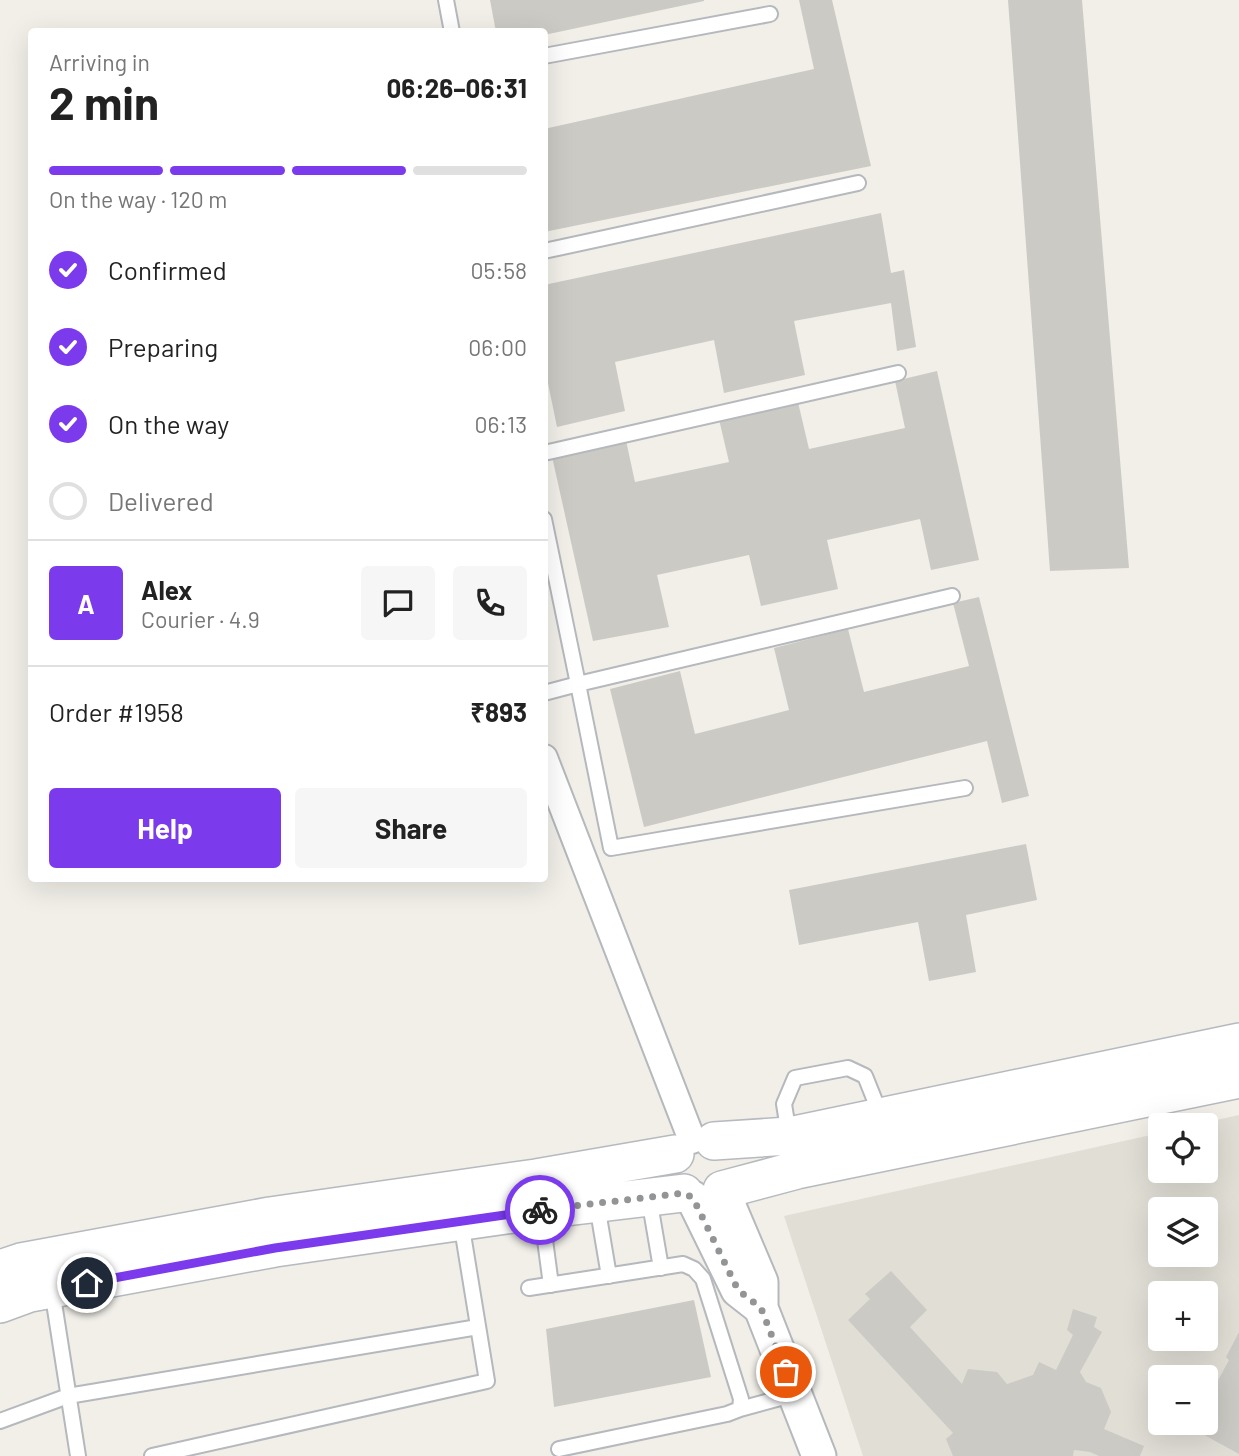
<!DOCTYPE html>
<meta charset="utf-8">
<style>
body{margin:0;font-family:Barlow,sans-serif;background:#f6f6f6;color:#222;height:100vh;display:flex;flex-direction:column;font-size:26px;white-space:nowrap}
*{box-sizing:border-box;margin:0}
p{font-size:23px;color:#767676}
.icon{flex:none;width:38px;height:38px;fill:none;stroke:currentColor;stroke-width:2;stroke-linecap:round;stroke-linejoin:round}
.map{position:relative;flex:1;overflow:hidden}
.sheet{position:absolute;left:28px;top:28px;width:520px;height:854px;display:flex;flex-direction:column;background:#fff;border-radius:7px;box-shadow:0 7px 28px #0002}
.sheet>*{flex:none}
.buttons{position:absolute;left:1148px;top:1113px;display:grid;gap:14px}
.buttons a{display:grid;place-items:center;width:70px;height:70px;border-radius:7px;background:#fff;box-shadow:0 7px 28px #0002;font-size:35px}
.pin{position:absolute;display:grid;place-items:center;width:60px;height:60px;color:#fff;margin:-30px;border:4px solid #fff;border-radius:50%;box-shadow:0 2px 7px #0007}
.courier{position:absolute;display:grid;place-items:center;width:70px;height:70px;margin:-35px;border:5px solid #7c3aed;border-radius:50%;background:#fff;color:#222;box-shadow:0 2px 9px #0007}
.summary em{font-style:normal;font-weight:700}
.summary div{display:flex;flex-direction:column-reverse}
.summary{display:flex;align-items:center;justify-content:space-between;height:119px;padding:0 21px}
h1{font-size:46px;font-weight:700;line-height:52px}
.bar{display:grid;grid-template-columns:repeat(4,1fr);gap:10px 7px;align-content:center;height:84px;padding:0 21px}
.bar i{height:9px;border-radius:5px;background:#e0e0e0}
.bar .active{background:#7c3aed}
.bar p{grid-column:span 4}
.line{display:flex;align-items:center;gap:18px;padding:0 21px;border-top:2px solid #e0e0e0}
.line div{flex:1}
.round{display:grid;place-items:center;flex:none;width:74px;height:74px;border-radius:7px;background:#f6f6f6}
ol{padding:0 21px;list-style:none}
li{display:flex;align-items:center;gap:21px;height:77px}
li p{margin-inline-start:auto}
li .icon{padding:7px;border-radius:50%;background:#7c3aed;color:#fff;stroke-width:4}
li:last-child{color:#767676}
li i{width:38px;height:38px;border:4px solid #e0e0e0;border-radius:50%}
.cta{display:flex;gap:14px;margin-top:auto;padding:14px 21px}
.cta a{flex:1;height:80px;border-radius:7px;background:#7c3aed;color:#fff;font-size:28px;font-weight:700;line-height:80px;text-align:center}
.cta a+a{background:#f6f6f6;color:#222}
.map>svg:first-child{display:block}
.education{fill:#e1ded6;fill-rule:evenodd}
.building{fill:#cccac5}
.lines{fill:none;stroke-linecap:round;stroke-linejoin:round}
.service-casing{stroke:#b5b8bc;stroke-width:18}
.minor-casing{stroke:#b5b8bc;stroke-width:30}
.tertiary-casing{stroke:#b5b8bc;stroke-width:37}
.secondary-casing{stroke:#b6babf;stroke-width:40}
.service{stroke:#fff;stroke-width:14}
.minor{stroke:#fff;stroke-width:26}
.tertiary{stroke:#fff;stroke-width:33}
.secondary{stroke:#fff;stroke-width:37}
.done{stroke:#929495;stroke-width:7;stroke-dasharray:0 12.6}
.route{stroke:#7c3aed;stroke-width:9}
</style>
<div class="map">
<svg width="1239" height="1456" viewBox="0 0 1239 1456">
<rect width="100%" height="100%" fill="#f1efe8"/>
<path class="education" d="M 1239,1115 L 1239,1456 L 863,1456 L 784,1216 L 1160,1133 L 1160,1171 L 1206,1171 L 1206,1125 L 1194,1125 ZM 1160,1209 L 1206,1209 L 1206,1255 L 1160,1255 ZM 1160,1293 L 1206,1293 L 1206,1339 L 1160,1339 ZM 1160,1377 L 1206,1377 L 1206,1423 L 1160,1423 Z"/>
<path class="building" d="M 490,0 L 704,0 L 704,1 L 544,35 L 544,32 L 496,32 Z
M 799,0 L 832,0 L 871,166 L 544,232 L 544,129 L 814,69 Z
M 1008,0 L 1082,0 L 1129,568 L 1050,571 Z
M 881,213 L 891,273 L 904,270 L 916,347 L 897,351 L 891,303 L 794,321 L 805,375 L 724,393 L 714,340 L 615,362 L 625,411 L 557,427 L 544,364 L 544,285 Z
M 937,371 L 979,560 L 931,570 L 920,519 L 827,540 L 838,589 L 761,606 L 749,555 L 657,575 L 669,627 L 593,641 L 551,452 L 625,436 L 635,482 L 729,462 L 718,415 L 797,398 L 809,449 L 905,428 L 895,381 Z
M 979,597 L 1029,796 L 1002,803 L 987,741 L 644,827 L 610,689 L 680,671 L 695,734 L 789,710 L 774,648 L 848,629 L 864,692 L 969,666 L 953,603 Z
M 1026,844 L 1037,900 L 966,915 L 976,972 L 929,981 L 918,922 L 799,945 L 789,890 Z
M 891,1271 L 927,1310 L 910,1327 L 962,1384 L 968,1369 L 997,1372 L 1007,1384 L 1033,1375 L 1039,1362 L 1056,1370 L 1073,1335 L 1067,1330 L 1073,1309 L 1097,1317 L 1094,1327 L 1102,1332 L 1080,1372 L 1086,1382 L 1101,1388 L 1111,1412 L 1104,1429 L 1144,1446 L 1140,1456 L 1099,1456 L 1090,1452 L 1074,1450 L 1073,1456 L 953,1456 L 946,1439 L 953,1433 L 848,1320 L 870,1299 L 865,1294 Z
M 694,1300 L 711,1377 L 554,1407 L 546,1329 Z
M 1239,1332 L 1239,1454 L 1188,1426 L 1190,1423 L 1206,1423 L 1206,1400 L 1207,1401 L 1229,1360 L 1226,1357 Z"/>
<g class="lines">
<defs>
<path id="service" d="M 446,0 L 452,32
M 544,56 L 770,14
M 544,251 L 858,183
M 544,453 L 898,373
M 544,519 L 578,684 L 544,693
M 952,596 L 578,684 L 611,848 L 965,788
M 789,1135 L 784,1104 L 795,1078 L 848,1068 L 865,1076 L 881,1116
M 649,1198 L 661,1268
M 597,1205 L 609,1276
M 541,1210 L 551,1285
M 529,1288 L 683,1264 L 694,1269 L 703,1279 L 741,1399 L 740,1409 L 727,1414 L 559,1449
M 52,1290 L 78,1456
M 740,1409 L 795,1394
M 0,1421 L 68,1396 L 478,1327
M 152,1456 L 487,1381 L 461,1222"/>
<path id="minor" d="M 544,758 L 692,1140"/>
<path id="tertiary" d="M 722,1190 L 761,1282 L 761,1308 L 819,1456
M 693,1198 L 738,1290 L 761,1308"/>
<path id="secondary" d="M 714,1141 L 789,1136 L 1239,1042
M 722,1190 L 797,1170 L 1239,1079
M 0,1269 L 21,1262 L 270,1216 L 536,1178 L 675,1154
M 0,1304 L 30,1293 L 275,1248 L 541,1210 L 684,1193"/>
</defs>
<use href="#service" class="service-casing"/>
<use href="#minor" class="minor-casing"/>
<use href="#tertiary" class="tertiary-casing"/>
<use href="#secondary" class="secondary-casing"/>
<use href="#service" class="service"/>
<use href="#minor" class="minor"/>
<use href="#tertiary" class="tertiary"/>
<use href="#secondary" class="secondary"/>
</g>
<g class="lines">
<path class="done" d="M 540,1210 L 684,1193 L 693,1198 L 738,1290 L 761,1308 L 786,1372"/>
<path class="route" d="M 87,1283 L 275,1248 L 540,1210"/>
</g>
</svg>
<div class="buttons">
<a><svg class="icon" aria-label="locate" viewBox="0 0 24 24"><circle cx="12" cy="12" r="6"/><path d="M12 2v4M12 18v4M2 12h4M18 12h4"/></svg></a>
<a><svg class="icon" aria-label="layers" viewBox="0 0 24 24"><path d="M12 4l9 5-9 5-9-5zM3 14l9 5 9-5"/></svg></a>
<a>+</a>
<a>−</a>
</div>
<div class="pin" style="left:786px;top:1372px;background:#ea580c"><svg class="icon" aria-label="bag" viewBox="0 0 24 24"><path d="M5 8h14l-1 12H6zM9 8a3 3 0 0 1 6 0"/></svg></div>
<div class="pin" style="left:87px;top:1283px;background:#1f2937"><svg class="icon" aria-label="home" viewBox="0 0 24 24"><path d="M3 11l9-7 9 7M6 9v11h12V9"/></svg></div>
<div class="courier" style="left:540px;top:1210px"><svg class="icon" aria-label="bike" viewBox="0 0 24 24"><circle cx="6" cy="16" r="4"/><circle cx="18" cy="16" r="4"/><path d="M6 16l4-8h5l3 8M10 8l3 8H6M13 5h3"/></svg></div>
<section class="sheet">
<div class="summary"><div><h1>2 min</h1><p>Arriving in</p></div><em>06:26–06:31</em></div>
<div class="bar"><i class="active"></i><i class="active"></i><i class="active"></i><i></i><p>On the way · 120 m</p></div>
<ol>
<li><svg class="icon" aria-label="check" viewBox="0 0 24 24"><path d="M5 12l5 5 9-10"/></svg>Confirmed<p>05:58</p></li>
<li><svg class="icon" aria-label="check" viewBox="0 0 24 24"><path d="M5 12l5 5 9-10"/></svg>Preparing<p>06:00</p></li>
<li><svg class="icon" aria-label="check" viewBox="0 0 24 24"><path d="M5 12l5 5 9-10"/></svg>On the way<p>06:13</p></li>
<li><i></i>Delivered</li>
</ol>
<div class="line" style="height:126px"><b class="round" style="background:#7c3aed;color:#fff">A</b><div><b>Alex</b><p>Courier · 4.9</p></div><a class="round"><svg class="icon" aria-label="chat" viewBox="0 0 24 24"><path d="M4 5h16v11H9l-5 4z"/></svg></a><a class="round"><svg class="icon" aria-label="phone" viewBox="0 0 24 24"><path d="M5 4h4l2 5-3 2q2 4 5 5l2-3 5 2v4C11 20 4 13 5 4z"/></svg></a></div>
<div class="line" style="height:91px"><div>Order #1958</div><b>₹893</b></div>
<div class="cta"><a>Help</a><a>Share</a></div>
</section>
</div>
